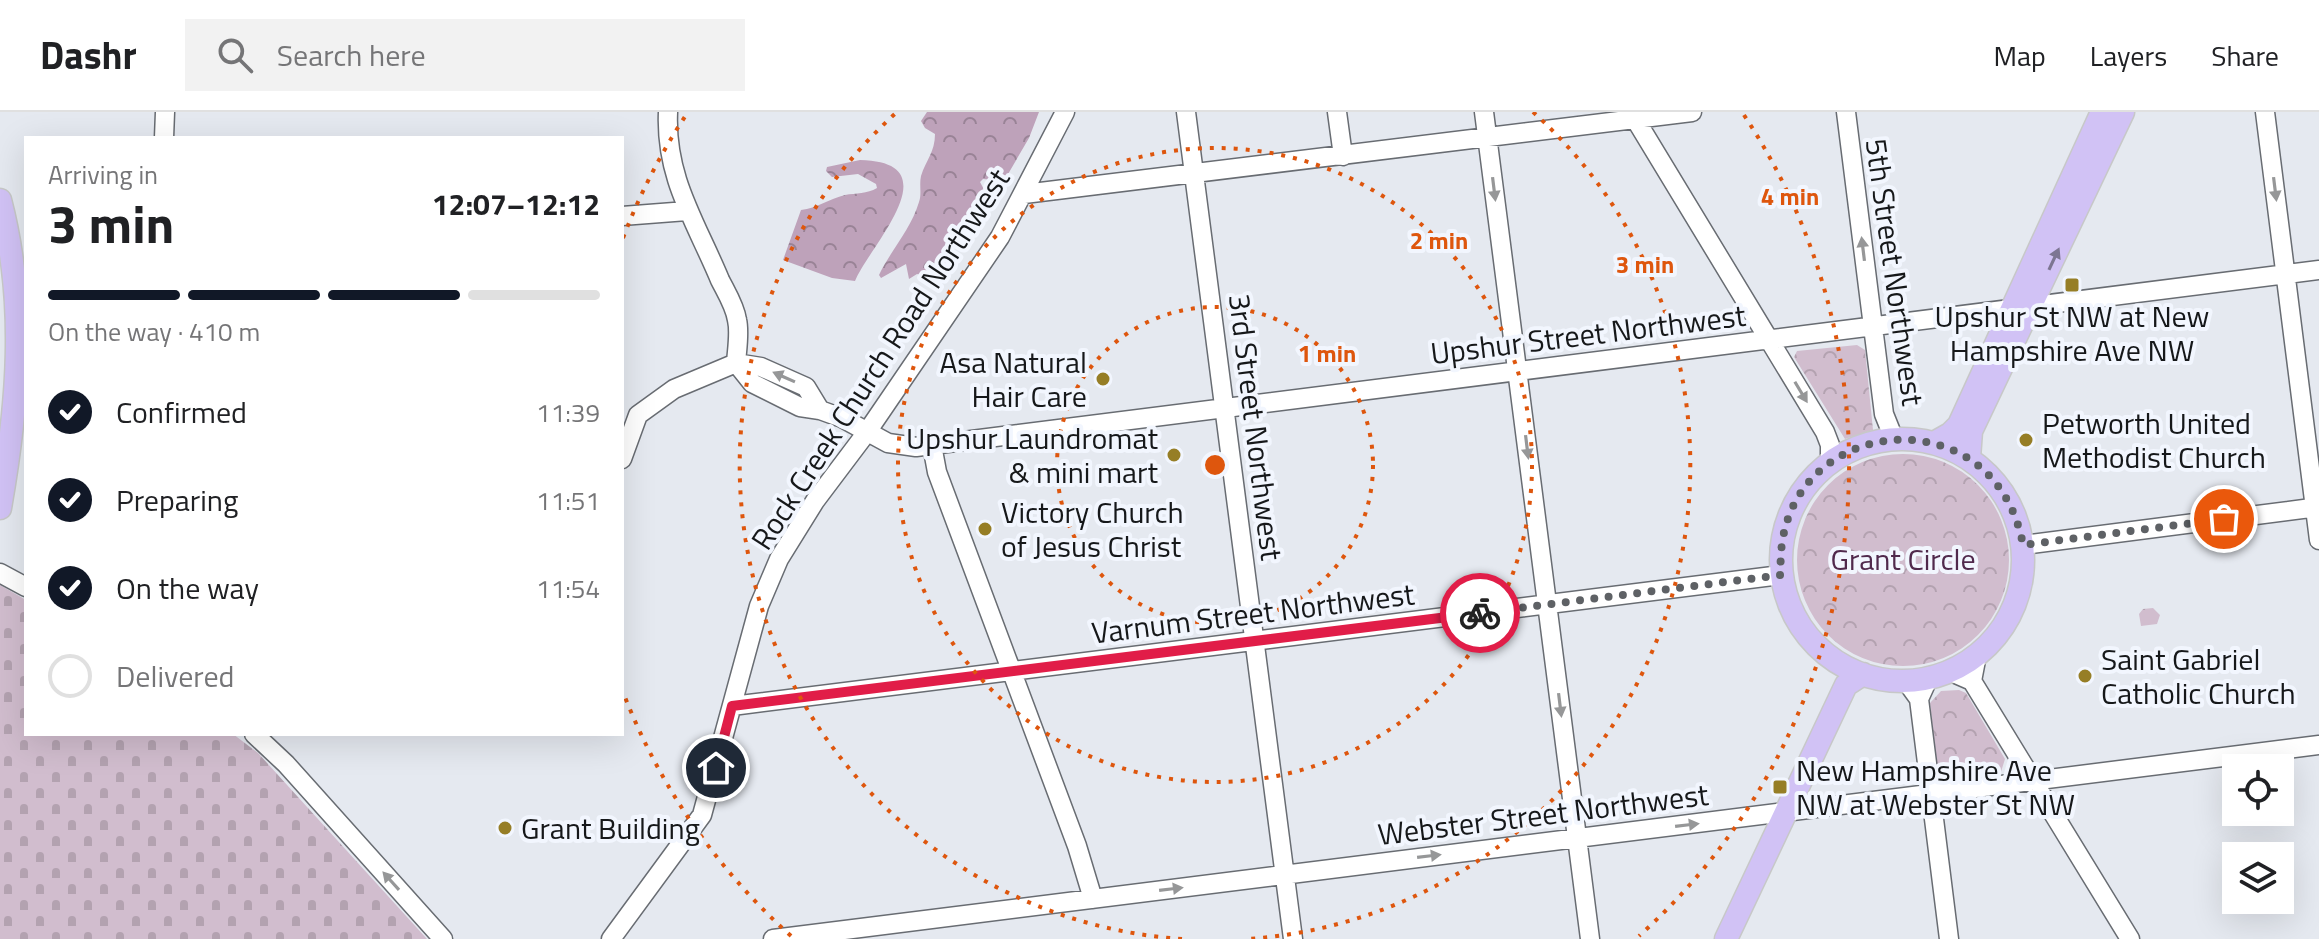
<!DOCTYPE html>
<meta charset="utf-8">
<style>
body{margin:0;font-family:"Titillium Web",sans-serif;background:#f2f2f2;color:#202124;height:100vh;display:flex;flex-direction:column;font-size:30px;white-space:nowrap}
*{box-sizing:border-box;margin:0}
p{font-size:26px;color:#757577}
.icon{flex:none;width:44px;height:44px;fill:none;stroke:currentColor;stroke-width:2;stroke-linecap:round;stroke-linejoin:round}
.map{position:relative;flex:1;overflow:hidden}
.side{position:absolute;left:24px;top:24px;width:600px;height:600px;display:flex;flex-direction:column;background:#fff;border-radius:0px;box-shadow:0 8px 32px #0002}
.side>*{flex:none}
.tools{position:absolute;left:2222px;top:642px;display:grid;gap:16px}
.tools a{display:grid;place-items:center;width:72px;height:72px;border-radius:0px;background:#fff;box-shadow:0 8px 32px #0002;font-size:40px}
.pin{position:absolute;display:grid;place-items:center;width:68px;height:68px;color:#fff;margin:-34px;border:4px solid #fff;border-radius:50%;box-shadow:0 2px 8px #0007}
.courier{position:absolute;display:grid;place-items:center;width:80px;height:80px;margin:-40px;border:6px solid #e11d48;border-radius:50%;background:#fff;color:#222;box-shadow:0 2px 10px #0007}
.overview em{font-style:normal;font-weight:700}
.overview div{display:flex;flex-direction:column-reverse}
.overview{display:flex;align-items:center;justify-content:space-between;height:136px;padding:0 24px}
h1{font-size:52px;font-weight:700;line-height:60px}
.bar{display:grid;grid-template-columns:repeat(4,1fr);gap:12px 8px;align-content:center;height:96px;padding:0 24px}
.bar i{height:10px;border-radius:6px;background:#e0e0e0}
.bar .selected{background:#111827}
.bar p{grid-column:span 4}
ol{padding:0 24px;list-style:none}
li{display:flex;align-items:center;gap:24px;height:88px}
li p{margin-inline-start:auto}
li .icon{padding:8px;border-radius:50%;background:#111827;color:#fff;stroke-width:4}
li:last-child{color:#757577}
li i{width:44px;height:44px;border:4px solid #e0e0e0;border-radius:50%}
header{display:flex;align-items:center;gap:48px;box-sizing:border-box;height:112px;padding:0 40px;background:#fff;border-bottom:2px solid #e0e0e0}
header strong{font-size:38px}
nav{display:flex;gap:44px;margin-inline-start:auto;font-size:28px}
.search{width:560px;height:72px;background:#f2f2f2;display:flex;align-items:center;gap:20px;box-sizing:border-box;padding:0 28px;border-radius:0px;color:#757577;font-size:30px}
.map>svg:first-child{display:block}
.forest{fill:url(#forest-crowns)}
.cemetery{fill:url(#cemetery-stones)}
.park{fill:url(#park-crowns)}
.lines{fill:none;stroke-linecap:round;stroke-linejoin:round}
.minor-casing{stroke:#686c72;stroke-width:21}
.major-casing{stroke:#c7c8c8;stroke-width:25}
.minor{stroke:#fff;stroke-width:18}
.major{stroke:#d1c2f5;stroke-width:22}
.oneway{fill:#969798}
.oneway2{fill:#7d7692}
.done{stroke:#5e6165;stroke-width:8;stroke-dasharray:0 14.4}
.route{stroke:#e11d48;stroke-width:10}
.ring{fill:none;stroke:#de560d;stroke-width:4;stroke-dasharray:4 8}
.poi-dot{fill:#967e26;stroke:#f2f6fe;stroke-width:3}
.labels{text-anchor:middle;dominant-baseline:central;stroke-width:8;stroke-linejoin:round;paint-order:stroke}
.street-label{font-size:30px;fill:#16181a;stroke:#f2f6fe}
.poi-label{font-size:30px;fill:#16181a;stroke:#f2f6fe;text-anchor:start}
.park-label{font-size:30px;fill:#50294c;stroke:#f2f6fe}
.centre{fill:#de560d;stroke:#f2f6fe;stroke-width:4}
.ring-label{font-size:24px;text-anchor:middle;font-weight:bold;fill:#de560d;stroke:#f2f6fe;stroke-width:8;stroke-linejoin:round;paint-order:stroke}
</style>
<header>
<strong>Dashr</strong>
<div class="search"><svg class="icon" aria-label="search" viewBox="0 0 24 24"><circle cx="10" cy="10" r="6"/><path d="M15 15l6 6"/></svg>Search here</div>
<nav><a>Map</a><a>Layers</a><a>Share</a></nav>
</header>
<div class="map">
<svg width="2319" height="827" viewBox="0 0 2319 827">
<defs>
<pattern id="forest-crowns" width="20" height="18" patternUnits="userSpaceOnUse" patternTransform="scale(2)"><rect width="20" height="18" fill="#bea2ba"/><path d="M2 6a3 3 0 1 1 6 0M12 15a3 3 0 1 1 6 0" fill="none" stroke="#998396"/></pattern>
<pattern id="cemetery-stones" width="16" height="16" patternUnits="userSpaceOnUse" patternTransform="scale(2)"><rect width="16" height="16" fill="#d1bdce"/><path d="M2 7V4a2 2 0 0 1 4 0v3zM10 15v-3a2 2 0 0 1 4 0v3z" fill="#b3a2b0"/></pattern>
<pattern id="park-crowns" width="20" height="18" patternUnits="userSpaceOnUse" patternTransform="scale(2)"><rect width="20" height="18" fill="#d1bdce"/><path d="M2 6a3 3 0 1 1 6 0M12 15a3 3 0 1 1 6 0" fill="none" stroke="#b3a2b0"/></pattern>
</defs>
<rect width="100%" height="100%" fill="#e5e9f0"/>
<path class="forest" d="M 927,0 L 1039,0 L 1029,26 L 1004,69 L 983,67 L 980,70 L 989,87 L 977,91 L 975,94 L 976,119 L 956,127 C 947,148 944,170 917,162 L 909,167 L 906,152 L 881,166 L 879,163 C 891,138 911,117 919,90 C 922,82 919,73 921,64 C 926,48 935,40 935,22 L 925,16 L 921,9 Z
M 860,48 C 953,50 870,133 855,169 L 832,166 L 783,148 L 801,98 C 817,96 829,87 845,83 C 856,81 867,82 877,76 L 876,72 L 858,62 L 832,65 L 826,59 L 827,55 Z"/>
<path class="cemetery" d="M 0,473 L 26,488 L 26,622 L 233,622 L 258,641 L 427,827 L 0,827 Z"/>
<path class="park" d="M 1857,233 L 1865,238 L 1873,318 L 1845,327 L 1794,245 L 1797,239 Z
M1797 448a106 106 0 1 1 212 0a106 106 0 1 1-212 0Z
M 2153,496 L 2160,503 L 2157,512 L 2141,514 L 2139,502 L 2143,497 Z
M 1959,578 L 1966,581 L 2005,647 L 2000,663 L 1949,669 L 1938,664 L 1930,591 L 1941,579 Z"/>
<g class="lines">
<defs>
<path id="minor" d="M 668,0 C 665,66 696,110 720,168 C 726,180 735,194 737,208 C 740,220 737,237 736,251
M 1186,0 L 1293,827
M 1337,0 L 1343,44
M 1484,0 L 1590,827
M 1631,0 L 1825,320 L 1830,333 L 1830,350
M 1846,0 L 1884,302 L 1894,327
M 2265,0 L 2319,428
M 164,26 L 165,0
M 1024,82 L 1692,0
M 622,104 L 687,99
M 736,251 L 752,271 L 800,295 L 820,298 L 842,306 L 888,331 L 916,335 L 2319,158
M 736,251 L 761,255 L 806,275 L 820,298
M 932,333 L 937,360 L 1077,734 L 1093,787
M 622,347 L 638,303 L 674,277 L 736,251
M 2023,433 L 2319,395
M 0,461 L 26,475
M 1949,559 L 1972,569 L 2130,827
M 1906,569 L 1919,587 L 1949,827
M 1972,569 L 1977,543
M 1919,587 L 1929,565
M 732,594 L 1781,463
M 254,622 L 286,652 L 443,827
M 611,827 L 702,703 L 759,494 L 779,447 L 815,389 L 867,320 L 1000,125 L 1065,0
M 773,827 L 2319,633"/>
<path id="major" d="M 0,88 C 27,191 18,293 0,396
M1781 448a121 121 0 1 1 242 0a121 121 0 1 1-242 0Z
M 1934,331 L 1950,322 L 1959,313 L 2102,0
M 1969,346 L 1971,319 L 2123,0
M 1726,827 L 1846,573 L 1863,562"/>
</defs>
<use href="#minor" class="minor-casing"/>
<use href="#major" class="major-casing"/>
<use href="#minor" class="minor"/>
<use href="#major" class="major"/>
</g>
<defs><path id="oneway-solid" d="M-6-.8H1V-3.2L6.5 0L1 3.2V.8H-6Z" transform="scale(2)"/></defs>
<g class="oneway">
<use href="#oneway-solid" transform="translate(1494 77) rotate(83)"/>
<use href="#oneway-solid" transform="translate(2275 77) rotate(83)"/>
<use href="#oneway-solid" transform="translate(1863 137) rotate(-97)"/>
<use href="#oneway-solid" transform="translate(784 265) rotate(-156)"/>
<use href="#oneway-solid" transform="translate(1801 280) rotate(59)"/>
<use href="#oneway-solid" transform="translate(1527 335) rotate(83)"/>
<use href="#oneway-solid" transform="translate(1560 593) rotate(83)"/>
<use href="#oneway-solid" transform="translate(1687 713) rotate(-7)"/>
<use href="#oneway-solid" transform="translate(1429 744) rotate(-7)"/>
<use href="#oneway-solid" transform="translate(391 769) rotate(-132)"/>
<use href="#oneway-solid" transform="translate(1171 777) rotate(-7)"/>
</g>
<use class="oneway2" href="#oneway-solid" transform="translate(2054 147) rotate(-65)"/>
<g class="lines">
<path class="done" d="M 1480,501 L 1781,463 C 1770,303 1994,275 2023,433 L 2224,407"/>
<path class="route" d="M 716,656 L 732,594 L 1480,501"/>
</g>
<g class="ring">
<circle cx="1215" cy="353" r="158"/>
<circle cx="1215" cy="353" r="317"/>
<path d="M1182 827A475 475 0 0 1 897 0M1533 0A475 475 0 0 1 1248 827"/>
<path d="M791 824A634 634 0 0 1 623 580M623 126A634 634 0 0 1 686 3M1744 3A634 634 0 0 1 1639 824"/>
</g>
<g class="poi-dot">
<rect x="2064" y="165" width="16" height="16" rx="4"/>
<circle cx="1103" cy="267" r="8"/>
<circle cx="2026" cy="328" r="8"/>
<circle cx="1174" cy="343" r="8"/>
<circle cx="985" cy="417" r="8"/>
<circle cx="2085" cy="564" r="8"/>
<rect x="1772" y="667" width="16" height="16" rx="4"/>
<circle cx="505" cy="716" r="8"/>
</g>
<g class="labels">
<g class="street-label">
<text transform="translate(1895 160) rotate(82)">5th Street Northwest</text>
<text transform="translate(1588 222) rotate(-7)">Upshur Street Northwest</text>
<text transform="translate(880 247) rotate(-57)">Rock Creek Church Road Northwest</text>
<text transform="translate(1256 315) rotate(83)">3rd Street Northwest</text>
<text transform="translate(1253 501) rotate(-7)">Varnum Street Northwest</text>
<text transform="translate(1543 702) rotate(-7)">Webster Street Northwest</text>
</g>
<g class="poi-label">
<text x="2072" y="204" text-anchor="middle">Upshur St NW at New<tspan x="2072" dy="34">Hampshire Ave NW</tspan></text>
<text x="1087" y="250" text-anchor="end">Asa Natural<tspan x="1087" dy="34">Hair Care</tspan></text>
<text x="2042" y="311">Petworth United<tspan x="2042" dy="34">Methodist Church</tspan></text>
<text x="1158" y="326" text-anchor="end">Upshur Laundromat<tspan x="1158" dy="34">&amp; mini mart</tspan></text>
<text x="1001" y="400">Victory Church<tspan x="1001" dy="34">of Jesus Christ</tspan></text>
<text x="2101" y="547">Saint Gabriel<tspan x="2101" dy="34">Catholic Church</tspan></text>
<text x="1796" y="658">New Hampshire Ave<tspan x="1796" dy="34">NW at Webster St NW</tspan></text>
<text x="521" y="716">Grant Building</text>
</g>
<g class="park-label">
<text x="1903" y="447">Grant Circle</text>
</g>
</g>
<circle cx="1215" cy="353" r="12" class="centre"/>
<g class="ring-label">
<text x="1790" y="93">4 min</text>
<text x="1439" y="137">2 min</text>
<text x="1645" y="161">3 min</text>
<text x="1327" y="250">1 min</text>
</g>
</svg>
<div class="tools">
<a><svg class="icon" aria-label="locate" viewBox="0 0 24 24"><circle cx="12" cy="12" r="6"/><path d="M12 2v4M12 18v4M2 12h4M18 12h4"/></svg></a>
<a><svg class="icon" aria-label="layers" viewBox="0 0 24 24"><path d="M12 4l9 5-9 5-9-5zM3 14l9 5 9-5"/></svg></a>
</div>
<div class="pin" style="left:2224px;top:407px;background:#ea580c"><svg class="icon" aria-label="bag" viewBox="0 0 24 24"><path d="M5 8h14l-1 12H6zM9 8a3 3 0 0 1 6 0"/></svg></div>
<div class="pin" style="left:716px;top:656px;background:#1f2937"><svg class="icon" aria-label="home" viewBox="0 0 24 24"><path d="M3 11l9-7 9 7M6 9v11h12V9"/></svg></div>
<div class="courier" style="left:1480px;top:501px"><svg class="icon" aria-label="bike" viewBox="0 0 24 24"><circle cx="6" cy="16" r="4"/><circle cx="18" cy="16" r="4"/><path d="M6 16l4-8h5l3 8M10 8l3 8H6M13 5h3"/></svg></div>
<section class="side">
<div class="overview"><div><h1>3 min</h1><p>Arriving in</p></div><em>12:07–12:12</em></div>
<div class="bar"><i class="selected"></i><i class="selected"></i><i class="selected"></i><i></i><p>On the way · 410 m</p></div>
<ol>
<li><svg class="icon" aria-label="check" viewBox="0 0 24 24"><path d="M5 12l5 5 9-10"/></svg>Confirmed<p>11:39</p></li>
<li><svg class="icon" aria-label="check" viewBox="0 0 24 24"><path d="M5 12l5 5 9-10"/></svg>Preparing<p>11:51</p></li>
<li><svg class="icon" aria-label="check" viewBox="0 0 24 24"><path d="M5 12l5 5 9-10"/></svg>On the way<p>11:54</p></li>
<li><i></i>Delivered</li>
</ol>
</section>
</div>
